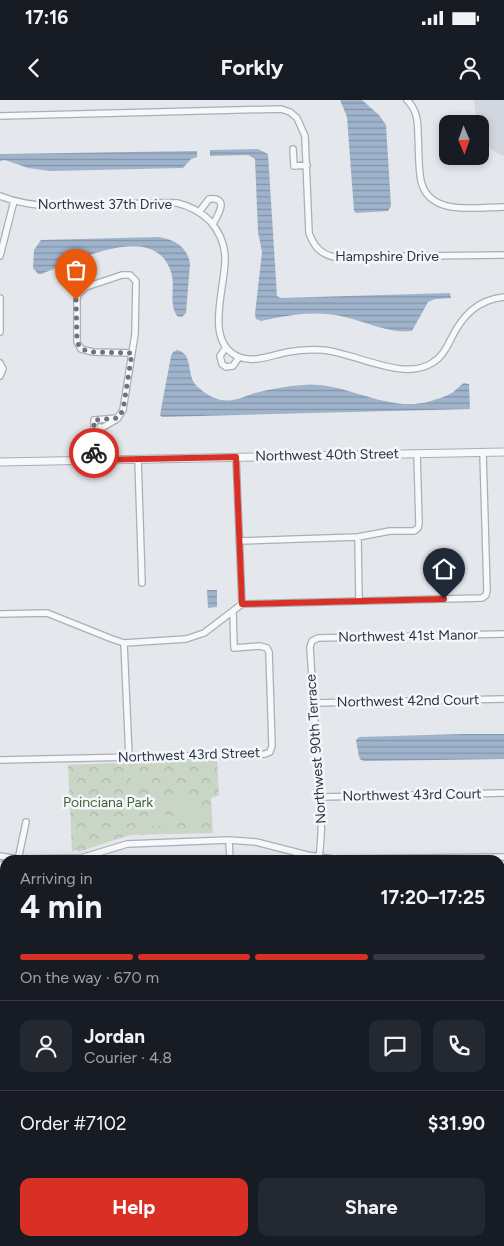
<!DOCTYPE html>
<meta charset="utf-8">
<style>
body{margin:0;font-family:Figtree,sans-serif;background:#242831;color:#f1f3f6;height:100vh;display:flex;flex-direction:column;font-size:19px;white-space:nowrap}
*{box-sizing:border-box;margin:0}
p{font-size:16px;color:#9ea1a6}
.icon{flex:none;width:28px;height:28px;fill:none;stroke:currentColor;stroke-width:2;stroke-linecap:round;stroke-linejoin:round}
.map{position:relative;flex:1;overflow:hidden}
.details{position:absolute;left:0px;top:755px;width:505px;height:391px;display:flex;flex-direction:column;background:#171b24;border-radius:15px 15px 0 0;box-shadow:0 2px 8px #0003}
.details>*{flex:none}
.needle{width:32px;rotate:178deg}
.controls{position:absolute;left:439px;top:15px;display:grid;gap:10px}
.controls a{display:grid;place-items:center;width:50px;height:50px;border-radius:10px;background:#171b24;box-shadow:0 2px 8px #0003;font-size:25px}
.pin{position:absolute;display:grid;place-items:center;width:42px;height:42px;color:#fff;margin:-51px -21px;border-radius:50% 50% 50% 0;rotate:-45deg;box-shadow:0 0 5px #0007}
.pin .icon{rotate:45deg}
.courier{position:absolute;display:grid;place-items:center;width:50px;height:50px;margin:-25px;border:4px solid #d93025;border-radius:50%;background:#fff;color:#222;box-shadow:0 1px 6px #0007}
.head em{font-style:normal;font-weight:700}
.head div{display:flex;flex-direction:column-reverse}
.head{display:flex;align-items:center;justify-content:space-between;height:85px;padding:0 20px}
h1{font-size:32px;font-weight:700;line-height:38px}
.bar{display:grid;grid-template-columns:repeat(4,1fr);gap:8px 5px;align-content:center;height:60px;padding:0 20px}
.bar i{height:6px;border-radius:4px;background:#363941}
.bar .active{background:#d93025}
.bar p{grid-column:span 4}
.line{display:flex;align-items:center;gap:12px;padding:0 20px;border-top:1px solid #363941}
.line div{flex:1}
.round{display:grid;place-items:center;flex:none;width:52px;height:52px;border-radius:10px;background:#242831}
.cta{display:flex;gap:10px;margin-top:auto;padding:10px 20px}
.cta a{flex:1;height:58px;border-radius:10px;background:#d93025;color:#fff;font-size:20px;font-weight:700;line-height:58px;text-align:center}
.cta a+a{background:#242831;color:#f1f3f6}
.status{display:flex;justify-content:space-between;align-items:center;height:35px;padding:0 25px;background:#171b24;direction:ltr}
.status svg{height:14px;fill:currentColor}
header{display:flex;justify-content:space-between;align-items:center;height:65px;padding:0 20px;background:#171b24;font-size:22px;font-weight:700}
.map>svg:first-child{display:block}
.built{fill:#d2d6de}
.park{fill:url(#park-crowns)}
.pitch{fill:#c9d6c5}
.water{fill:url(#water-rules)}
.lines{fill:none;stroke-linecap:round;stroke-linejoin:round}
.canal{stroke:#9fb4cc;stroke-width:5}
.minor-casing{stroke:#a9aeb7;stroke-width:8}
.tertiary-casing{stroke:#a9aeb7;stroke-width:9}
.secondary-casing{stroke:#a9aeb7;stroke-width:10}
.minor{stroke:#f7f8fa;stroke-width:5.5}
.tertiary{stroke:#f7f8fa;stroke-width:7}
.secondary{stroke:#fff;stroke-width:8}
.done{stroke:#6c737f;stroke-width:5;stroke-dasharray:0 9}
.route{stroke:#d93025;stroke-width:6}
.labels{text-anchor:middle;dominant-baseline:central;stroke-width:5;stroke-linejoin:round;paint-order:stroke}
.street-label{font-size:14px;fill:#2b3445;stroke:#f4f6f9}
.park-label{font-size:14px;fill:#3f6138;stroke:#f4f6f9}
</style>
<div class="status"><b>17:16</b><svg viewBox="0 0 49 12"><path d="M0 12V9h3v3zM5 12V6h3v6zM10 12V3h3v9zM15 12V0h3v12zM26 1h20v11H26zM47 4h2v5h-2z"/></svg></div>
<header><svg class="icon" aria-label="back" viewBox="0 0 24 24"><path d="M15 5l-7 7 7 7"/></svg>Forkly<svg class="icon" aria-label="person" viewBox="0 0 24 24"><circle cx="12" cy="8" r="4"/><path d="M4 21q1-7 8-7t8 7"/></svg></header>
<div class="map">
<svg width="504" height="1146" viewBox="0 0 504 1146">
<defs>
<pattern id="park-crowns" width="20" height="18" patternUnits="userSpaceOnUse" patternTransform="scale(1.25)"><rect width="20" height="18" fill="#c9d6c5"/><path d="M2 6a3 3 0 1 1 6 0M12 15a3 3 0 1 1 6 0" fill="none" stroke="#adb8ab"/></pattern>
<pattern id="water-rules" width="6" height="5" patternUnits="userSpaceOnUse" patternTransform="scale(1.25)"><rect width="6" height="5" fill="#9fb4cc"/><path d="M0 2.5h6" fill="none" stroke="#8293a7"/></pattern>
</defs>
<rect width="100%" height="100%" fill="#e4e7ec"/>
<path class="built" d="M 474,0 L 504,0 L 504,56 L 495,52 L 485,43 L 480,36 L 480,24 L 477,24 Z
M 500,788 L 504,788 L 504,935 L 500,935 Z
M 500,969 L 504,969 L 504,1097 L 500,1097 Z"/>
<path class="park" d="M 217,659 L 219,695 L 211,698 L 213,733 L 130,735 L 78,752 L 78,750 L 72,751 L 68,665 Z"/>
<path class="pitch" d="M 149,675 L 149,686 L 131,687 L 131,676 Z
M 200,695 L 202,721 L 175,723 L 174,697 Z
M 165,700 L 166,726 L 150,726 L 149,701 Z"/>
<path class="water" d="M 340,0 L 362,0 L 379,15 L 386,25 L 391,106 L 388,111 L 356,113 L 354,111 L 347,17 Z
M 258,49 L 268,54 L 277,196 L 281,198 L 450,193 L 451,198 L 435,199 L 428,202 L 412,231 C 390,234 367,222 345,217 C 313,210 291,215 261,221 L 256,219 L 255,214 L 262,152 L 258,132 L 255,59 L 248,55 L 210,56 L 210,50 Z
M 197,51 L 197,57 L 191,59 L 183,68 L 50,71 L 28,68 L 5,60 L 0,61 L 0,54 L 2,54 Z
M 158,137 C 174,139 188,147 190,164 L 186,213 L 182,217 L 177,216 C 168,202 176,187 171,172 C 154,119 74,162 41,174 L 38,174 L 33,168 L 34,150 L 41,140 Z
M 177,250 C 193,253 187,274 195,284 C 202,292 212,298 221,300 C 234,302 243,297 255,293 C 270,289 287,286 304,285 C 347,281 387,314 431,301 C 437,299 447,296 452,293 C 457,289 459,286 464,283 L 469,284 L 470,309 L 162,317 L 160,315 L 171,256 L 173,252 Z
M 207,490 L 217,490 L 217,507 L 208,508 Z
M 464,634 L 504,634 L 504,659 L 365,661 L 361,660 L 359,657 L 356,640 L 359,637 Z
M 152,1141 L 197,1141 L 197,1146 L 154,1146 Z"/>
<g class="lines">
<path class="canal" d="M 0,1097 L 5,1097"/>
<defs>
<path id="minor" d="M 407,0 C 417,10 418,21 418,35 C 419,50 418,66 421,81 C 429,117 477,107 504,107
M 0,16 L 281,9 L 290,12 L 297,18 L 305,36 L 309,133 C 314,146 320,154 334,157 L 504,155
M 293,49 L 294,66 L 307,65
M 0,96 C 53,117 121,100 177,103 C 190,106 201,112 210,121 C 218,130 224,143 225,155 C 227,185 202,242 239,257 C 255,263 272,255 288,252 C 299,250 310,249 322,250 C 354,252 403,282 432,263 C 441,258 446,249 451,239 C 462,216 477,200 504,197
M 199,112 L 209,99 C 230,97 218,115 213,124
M 0,156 L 14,101
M 0,198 L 0,232
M 226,247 L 220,256 L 222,264 L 226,267 L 233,266 L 239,257
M 0,263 L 3,269 L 0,276
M 100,327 L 101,360
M 100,329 L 117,319 L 123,310 L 135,234 L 136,181 L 130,175 L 122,175 L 86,187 L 78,194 L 77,200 L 77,242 L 81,249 L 93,252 L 132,253
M 236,357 L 242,504
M 138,359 L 142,483
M 95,360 L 94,320 L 118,318
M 358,437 L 359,501
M 239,441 L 358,437 L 390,431 L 414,431 L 418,428 L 419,424 L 417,353
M 0,514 L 47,513 L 112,539 L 124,543 L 186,539 L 204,533 L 242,504 L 482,498 L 486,495 L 487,490 L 483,353
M 124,543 L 129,657
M 313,603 L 504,599
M 0,660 L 265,654 L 270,652 L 272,646 L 269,552 L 267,548 L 260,546 L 234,548 L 233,511
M 321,697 L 504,693
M 229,740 L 230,760
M 0,756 L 18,759 L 81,758 L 127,744 L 229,740 L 256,742 L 307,755 L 333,759 L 504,757
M 319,758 C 324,721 320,684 317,647 C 314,613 312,580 310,547 L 312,541 L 318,538 L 504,534
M 18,760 L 26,722
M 0,765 L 5,764
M 0,799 L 5,789
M 0,812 L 5,814
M 0,884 L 5,884
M 500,1134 L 504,1134
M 364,1141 L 364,1146
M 242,1145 L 246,1146
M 253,1146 L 255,1141
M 463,1146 L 463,1141"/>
<path id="tertiary" d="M 0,362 L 504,352"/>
<path id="secondary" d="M 500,947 L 504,947
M 0,956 L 5,956
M 500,958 L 504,957
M 0,967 L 5,967"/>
</defs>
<use href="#minor" class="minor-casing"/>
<use href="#tertiary" class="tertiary-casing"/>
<use href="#secondary" class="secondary-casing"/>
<use href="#minor" class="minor"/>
<use href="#tertiary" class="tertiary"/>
<use href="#secondary" class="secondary"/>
</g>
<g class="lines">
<path class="done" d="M 76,200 L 77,242 L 81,249 L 93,252 L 132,253 L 123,310 L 118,318 L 94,320 L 94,353"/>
<path class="route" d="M 94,353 L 95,360 L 236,357 L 242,504 L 444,499"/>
</g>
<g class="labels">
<g class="street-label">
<text x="105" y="104">Northwest 37th Drive</text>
<text x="387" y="156">Hampshire Drive</text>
<text transform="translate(327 355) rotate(-1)">Northwest 40th Street</text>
<text transform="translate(408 536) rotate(-1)">Northwest 41st Manor</text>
<text transform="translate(408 601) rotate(-1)">Northwest 42nd Court</text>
<text transform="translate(316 649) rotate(-94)">Northwest 90th Terrace</text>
<text transform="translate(189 655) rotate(-2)">Northwest 43rd Street</text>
<text transform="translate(412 695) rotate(-1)">Northwest 43rd Court</text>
</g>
<g class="park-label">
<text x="108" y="702">Poinciana Park</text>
</g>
</g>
</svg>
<div class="controls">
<a><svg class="needle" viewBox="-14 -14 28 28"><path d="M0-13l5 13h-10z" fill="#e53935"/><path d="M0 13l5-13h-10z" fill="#9ea1a6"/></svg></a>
</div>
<div class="pin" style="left:76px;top:200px;background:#ea580c"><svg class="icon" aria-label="bag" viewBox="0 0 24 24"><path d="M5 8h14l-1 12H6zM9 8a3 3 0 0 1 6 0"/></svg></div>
<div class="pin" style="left:444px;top:499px;background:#1f2937"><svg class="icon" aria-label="home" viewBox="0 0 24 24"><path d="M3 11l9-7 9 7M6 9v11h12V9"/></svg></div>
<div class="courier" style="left:94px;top:353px"><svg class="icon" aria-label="bike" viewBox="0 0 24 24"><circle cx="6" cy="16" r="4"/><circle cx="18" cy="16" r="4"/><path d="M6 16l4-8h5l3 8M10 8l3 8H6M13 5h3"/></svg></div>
<section class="details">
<div class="head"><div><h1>4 min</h1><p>Arriving in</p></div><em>17:20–17:25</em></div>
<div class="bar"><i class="active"></i><i class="active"></i><i class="active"></i><i></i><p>On the way · 670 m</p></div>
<div class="line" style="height:90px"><a class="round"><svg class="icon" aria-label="person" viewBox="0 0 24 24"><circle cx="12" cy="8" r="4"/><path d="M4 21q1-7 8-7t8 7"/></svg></a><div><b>Jordan</b><p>Courier · 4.8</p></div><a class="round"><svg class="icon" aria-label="chat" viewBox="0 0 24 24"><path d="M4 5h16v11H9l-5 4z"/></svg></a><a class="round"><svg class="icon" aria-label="phone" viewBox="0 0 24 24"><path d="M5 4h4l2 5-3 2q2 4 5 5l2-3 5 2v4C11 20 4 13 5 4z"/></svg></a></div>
<div class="line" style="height:65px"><div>Order #7102</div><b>$31.90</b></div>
<div class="cta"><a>Help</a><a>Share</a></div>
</section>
</div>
